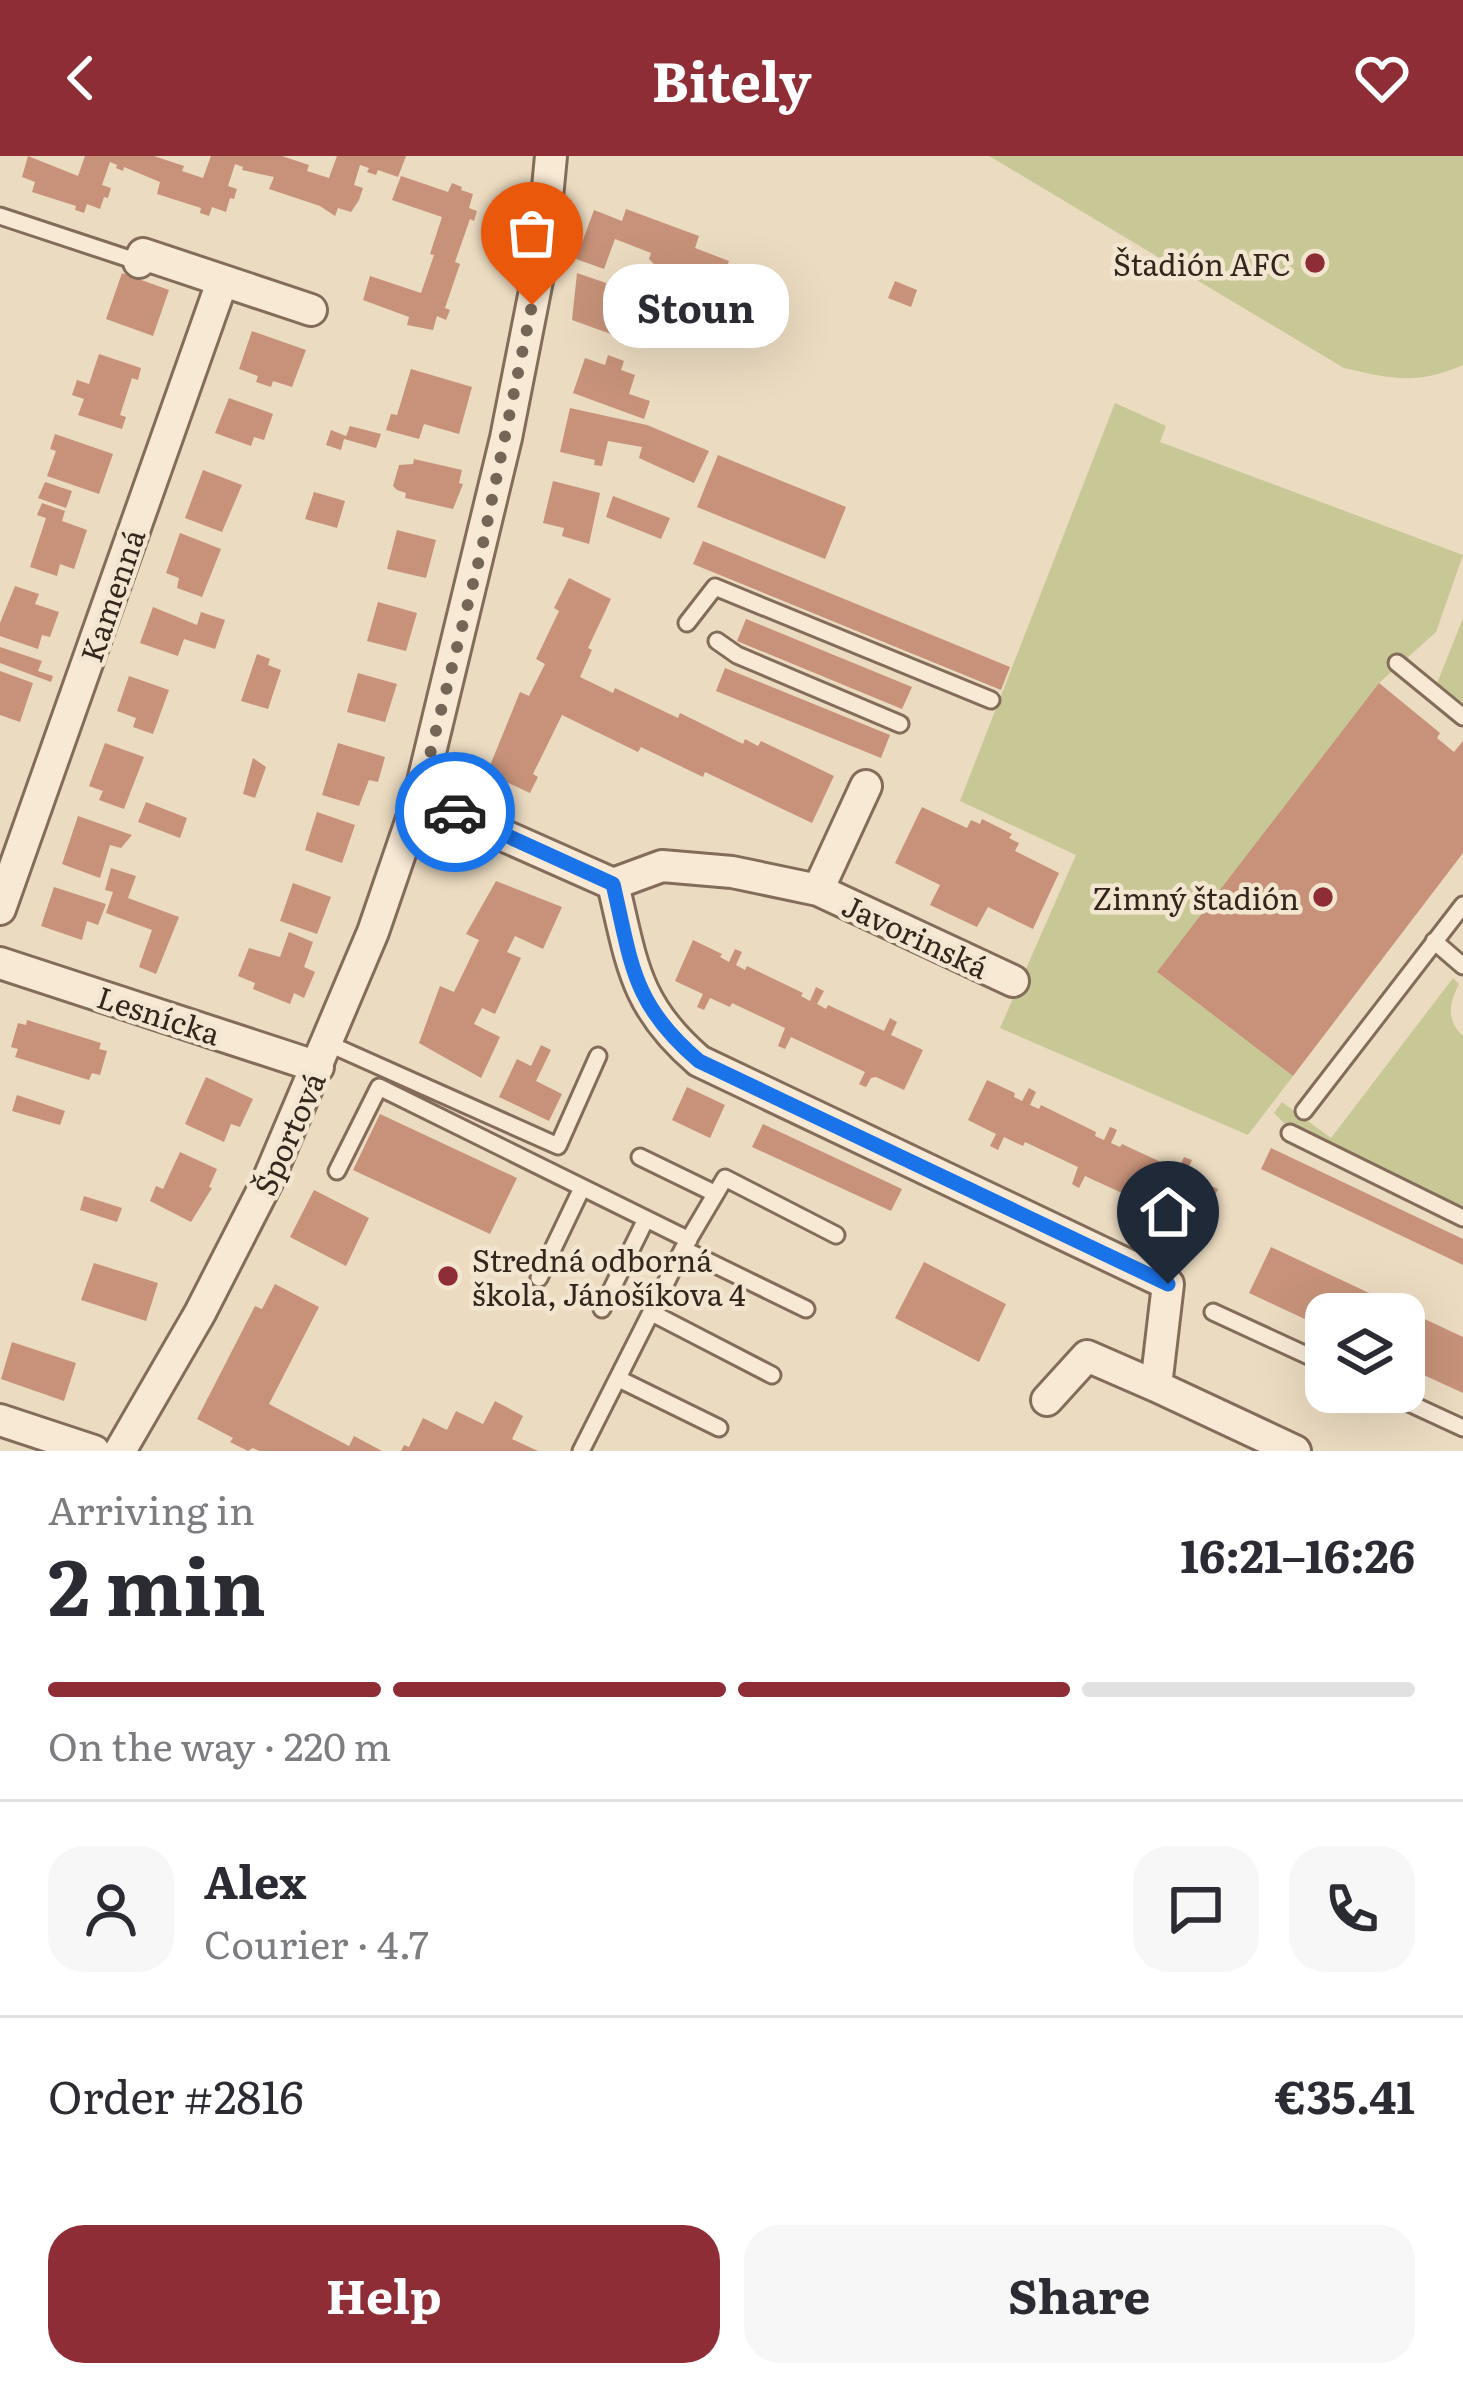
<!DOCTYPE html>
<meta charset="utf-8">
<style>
body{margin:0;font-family:Literata,serif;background:#f7f7f7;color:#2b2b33;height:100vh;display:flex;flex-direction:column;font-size:45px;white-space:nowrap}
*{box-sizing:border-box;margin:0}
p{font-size:39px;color:#7c7c81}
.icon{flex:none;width:66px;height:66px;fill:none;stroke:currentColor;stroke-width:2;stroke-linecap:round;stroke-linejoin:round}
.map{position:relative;height:1295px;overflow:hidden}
.panel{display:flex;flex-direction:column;background:#fff;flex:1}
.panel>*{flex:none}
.controls{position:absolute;left:1305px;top:1137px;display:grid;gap:24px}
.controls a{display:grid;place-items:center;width:120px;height:120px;border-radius:24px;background:#fff;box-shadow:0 12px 48px #0002;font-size:60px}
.pin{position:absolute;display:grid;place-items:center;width:102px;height:102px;color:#fff;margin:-123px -51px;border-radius:50% 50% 50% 0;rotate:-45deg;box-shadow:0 0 12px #0007}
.pin .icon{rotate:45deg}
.courier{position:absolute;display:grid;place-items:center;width:120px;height:120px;margin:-60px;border:9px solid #1a73e8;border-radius:50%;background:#fff;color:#222;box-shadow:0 3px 15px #0007}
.bubble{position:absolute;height:84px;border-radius:36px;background:#fff;box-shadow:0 12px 48px #0002;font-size:39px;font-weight:700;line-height:84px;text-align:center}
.headline em{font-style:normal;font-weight:700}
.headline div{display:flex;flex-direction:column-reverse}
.headline{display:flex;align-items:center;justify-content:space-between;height:204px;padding:0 48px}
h1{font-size:78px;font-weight:700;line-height:90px}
.bar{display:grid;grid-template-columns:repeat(4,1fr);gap:18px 12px;align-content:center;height:144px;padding:0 48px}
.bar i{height:15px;border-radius:9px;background:#e1e1e2}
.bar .active{background:#8f2d37}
.bar p{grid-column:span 4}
.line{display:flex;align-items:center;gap:30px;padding:0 48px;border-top:3px solid #e1e1e2}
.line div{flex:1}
.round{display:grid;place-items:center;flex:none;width:126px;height:126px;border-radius:36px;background:#f7f7f7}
.action{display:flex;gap:24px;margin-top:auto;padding:24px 48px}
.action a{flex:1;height:138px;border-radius:36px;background:#8f2d37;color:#fff;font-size:48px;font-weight:700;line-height:138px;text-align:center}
.action a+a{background:#f7f7f7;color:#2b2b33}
header{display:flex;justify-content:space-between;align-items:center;height:156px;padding:0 48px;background:#8f2d37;color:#fff;font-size:54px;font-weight:700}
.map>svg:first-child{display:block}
.green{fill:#c7c896}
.building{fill:#c79279}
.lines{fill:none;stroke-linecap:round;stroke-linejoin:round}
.service-casing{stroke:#846c5a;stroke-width:21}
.minor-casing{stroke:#846c5a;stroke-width:36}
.service{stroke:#f7e9d4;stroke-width:15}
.minor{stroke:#f7e9d4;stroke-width:30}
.done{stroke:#746556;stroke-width:12;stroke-dasharray:0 21.6}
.route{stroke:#1a73e8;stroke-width:15}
.poi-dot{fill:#8f2d37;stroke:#f3e6d0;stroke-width:4.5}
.labels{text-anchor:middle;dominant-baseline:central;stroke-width:9;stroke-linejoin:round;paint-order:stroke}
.poi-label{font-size:30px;fill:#34261d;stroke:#f3e6d0;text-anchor:end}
.street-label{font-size:30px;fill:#34261d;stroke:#f3e6d0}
</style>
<header><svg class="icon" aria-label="back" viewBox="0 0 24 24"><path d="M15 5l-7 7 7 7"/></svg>Bitely<svg class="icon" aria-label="heart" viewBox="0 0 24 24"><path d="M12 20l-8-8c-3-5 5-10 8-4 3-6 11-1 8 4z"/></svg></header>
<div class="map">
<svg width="1463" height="1295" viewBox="0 0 1463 1295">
<rect width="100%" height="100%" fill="#ebdbc1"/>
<path class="green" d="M 989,0 L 1463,0 L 1463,209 C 1418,229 1391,223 1344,212 Z
M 1115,247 L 1166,270 L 1160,286 L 1463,399 L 1436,476 L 1379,527 L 1158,817 L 1293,920 L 1248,979 L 1000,872 L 1076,699 L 960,645 Z
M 1463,462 L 1463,546 L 1434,535 Z
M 1453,822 L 1459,828 C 1449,847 1446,864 1463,880 L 1463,1050 L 1284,967 L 1274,957 L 1282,946 L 1331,982 Z"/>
<path class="building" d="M 28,0 L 78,20 L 85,0 L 154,0 L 184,10 L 182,15 L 203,22 L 211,0 L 282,0 L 309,9 L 307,15 L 329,22 L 337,0 L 406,0 L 398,21 L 378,14 L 376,19 L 367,16 L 369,12 L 360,9 L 354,29 L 363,32 L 359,44 L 351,56 L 338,52 L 335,60 L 320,50 L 269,33 L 274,21 L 242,14 L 243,11 L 235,8 L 228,30 L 237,33 L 234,43 L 230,42 L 226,56 L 212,51 L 209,60 L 200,57 L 201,52 L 157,38 L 160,26 L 124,11 L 123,15 L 116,12 L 117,9 L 110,6 L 102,29 L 111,32 L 108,42 L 104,41 L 100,53 L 87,48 L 84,57 L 75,54 L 76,50 L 32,36 L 35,26 L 22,21 Z
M 401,20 L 448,36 L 452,27 L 462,31 L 461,34 L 473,38 L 469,52 L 477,55 L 474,65 L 470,63 L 455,106 L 460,108 L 445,152 L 450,154 L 446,164 L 437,160 L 433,174 L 407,169 L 409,161 L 363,144 L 370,120 L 421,137 L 434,99 L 430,98 L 442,61 L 392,44 Z
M 626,53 L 699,80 L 695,92 L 729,105 L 712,151 L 677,139 L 685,117 L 662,108 L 656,110 L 649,103 L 651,97 L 615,83 L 604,113 L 576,103 L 594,54 L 622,65 Z
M 122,117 L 169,134 L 153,180 L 106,163 Z
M 577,117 L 606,127 L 603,149 L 611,152 L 609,155 L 641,167 L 633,186 L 572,164 Z
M 895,125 L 917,134 L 911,151 L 888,142 Z
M 252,175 L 306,194 L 292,231 L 273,225 L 271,231 L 256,226 L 258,220 L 239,213 Z
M 99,198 L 141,212 L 138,224 L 132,222 L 120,259 L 126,261 L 122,273 L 78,259 L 84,243 L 72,239 L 77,224 L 89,228 Z
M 608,199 L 624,205 L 621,214 L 635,219 L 629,238 L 650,245 L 644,263 L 573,237 L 585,202 L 605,209 Z
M 411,213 L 472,231 L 459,278 L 424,268 L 419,283 L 386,274 L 391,258 L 397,259 Z
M 229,242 L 273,258 L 264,284 L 254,281 L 251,290 L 215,277 Z
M 570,252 L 647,269 L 709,295 L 694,327 L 639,302 L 642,291 L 608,285 L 602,310 L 594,309 L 595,304 L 560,296 Z
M 350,270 L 381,278 L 376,292 L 344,283 L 341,294 L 326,289 L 331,274 L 346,280 Z
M 55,278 L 113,298 L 99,338 L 47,320 L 56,295 L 50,293 Z
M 718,299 L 846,351 L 825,403 L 697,351 Z
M 414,303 L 462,314 L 459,327 L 463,328 L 453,353 L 405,342 L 406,337 L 397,334 L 393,330 L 399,309 L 413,308 Z
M 203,314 L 242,329 L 222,376 L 185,362 Z
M 553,325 L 600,337 L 589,388 L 562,380 L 564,372 L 543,367 Z
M 45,326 L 72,335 L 66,352 L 38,342 Z
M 314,336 L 345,345 L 337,372 L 305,363 Z
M 613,340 L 670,362 L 661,383 L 606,361 Z
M 42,347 L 65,355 L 62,365 L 87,374 L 74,413 L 60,408 L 57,420 L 30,411 L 46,362 L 37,359 Z
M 397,374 L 436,384 L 426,422 L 387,413 Z
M 180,377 L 221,393 L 202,441 L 177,432 L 179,422 L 166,417 Z
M 703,385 L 1010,511 L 1001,534 L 693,408 Z
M 569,422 L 611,443 L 588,492 L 592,494 L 580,521 L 613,537 L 615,532 L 678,562 L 680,557 L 743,588 L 745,583 L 758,590 L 761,585 L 834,620 L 812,667 L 705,616 L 703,621 L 641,591 L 638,596 L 562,559 L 533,618 L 538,621 L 530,637 L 487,617 L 520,536 L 529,540 L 545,508 L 536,503 L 559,455 L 554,452 Z
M 15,430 L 39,438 L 35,448 L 59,456 L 50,481 L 42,479 L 38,493 L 0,480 L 0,467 Z
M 378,446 L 417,457 L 406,495 L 367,485 Z
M 153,451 L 197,469 L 201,456 L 225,464 L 215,493 L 184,483 L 178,500 L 140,487 Z
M 746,463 L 912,531 L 902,553 L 737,485 Z
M 0,491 L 42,505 L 38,515 L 53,520 L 51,526 L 0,507 Z
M 257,498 L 270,503 L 268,509 L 281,514 L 268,553 L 241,545 Z
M 725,512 L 890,579 L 881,602 L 716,535 Z
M 0,515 L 33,527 L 20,566 L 0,559 Z
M 358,517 L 397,528 L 385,566 L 347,556 Z
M 129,520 L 169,534 L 153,578 L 133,571 L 136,562 L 117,555 Z
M 1379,527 L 1440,577 L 1437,582 L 1454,596 L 1463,585 L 1463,697 L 1293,920 L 1157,816 Z
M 105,587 L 144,601 L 124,653 L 99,644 L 103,635 L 89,630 Z
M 338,587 L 385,601 L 378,626 L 369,624 L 359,650 L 322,639 Z
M 253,602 L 266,611 L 255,642 L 243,638 Z
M 146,646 L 187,662 L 180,682 L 138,666 Z
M 922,651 L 967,672 L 971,664 L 980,668 L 982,663 L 1012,678 L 1009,682 L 1019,687 L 1015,695 L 1059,717 L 1033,773 L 988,751 L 977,771 L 930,749 L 940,729 L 895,707 Z
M 317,656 L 355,669 L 342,707 L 305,694 Z
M 78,660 L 132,679 L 121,692 L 110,689 L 100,722 L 62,708 Z
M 111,712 L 136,720 L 128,742 L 179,761 L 156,818 L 139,811 L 152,774 L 106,757 L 113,736 L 105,734 Z
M 496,725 L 562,751 L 543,793 L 515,780 L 507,796 L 521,802 L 495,858 L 482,852 L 474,868 L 500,881 L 481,922 L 419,887 L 440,830 L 454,836 L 479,784 L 466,778 Z
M 293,727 L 331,741 L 317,778 L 280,765 Z
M 54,731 L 106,748 L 98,769 L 87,765 L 82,784 L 41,770 Z
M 289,776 L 313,786 L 304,811 L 315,816 L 304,842 L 294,837 L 290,848 L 253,833 L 255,827 L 238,820 L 249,792 L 280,801 Z
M 693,784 L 722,798 L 720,801 L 729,806 L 735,793 L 742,796 L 736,809 L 745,814 L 747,810 L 803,837 L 801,840 L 810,845 L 816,831 L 824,835 L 817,848 L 826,853 L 828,849 L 884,875 L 890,862 L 897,866 L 891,879 L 923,894 L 904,934 L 876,921 L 871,922 L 866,931 L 863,930 L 859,928 L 865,916 L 791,881 L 785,893 L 778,890 L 785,872 L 732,847 L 730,851 L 710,842 L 704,854 L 697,851 L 703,838 L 675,825 Z
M 27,864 L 101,887 L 99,893 L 107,895 L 100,919 L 92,917 L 89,924 L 15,901 L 18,893 L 11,891 L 18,867 L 26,869 Z
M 541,889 L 551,894 L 536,925 L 562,938 L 549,965 L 499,941 L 517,903 L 531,910 Z
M 206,921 L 253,943 L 240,971 L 231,968 L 224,986 L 185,968 Z
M 987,924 L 1015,937 L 1014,941 L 1022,945 L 1029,932 L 1036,936 L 1030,949 L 1039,953 L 1041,949 L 1096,976 L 1095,980 L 1104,984 L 1110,971 L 1113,972 L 1117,974 L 1111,987 L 1120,991 L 1122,988 L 1178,1014 L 1184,1001 L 1192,1004 L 1185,1018 L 1218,1033 L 1199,1073 L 1170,1059 L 1161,1070 L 1153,1067 L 1159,1054 L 1085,1020 L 1079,1032 L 1072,1028 L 1078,1011 L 1025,986 L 1023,990 L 1004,981 L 998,994 L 990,990 L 996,978 L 968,964 Z
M 687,931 L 725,949 L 710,982 L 672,964 Z
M 17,939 L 65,955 L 60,969 L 12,955 Z
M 380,958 L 517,1022 L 490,1078 L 353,1014 Z
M 763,968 L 902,1033 L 891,1055 L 752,991 Z
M 1271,992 L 1463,1083 L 1463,1109 L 1261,1013 Z
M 180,996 L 217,1013 L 209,1031 L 212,1032 L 191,1066 L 150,1045 L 156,1030 L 163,1033 Z
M 314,1034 L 369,1062 L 346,1110 L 290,1081 Z
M 84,1040 L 122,1052 L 117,1066 L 80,1054 Z
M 1271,1091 L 1463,1181 L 1463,1237 L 1404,1210 L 1404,1158 L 1326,1158 L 1326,1173 L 1249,1137 Z
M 924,1106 L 1006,1148 L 979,1206 L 895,1162 Z
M 94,1107 L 158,1127 L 146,1165 L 81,1144 Z
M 275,1128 L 319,1151 L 269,1248 L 349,1290 L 354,1280 L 382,1295 L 259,1295 L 253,1292 L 248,1295 L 230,1286 L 233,1282 L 197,1263 L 255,1150 L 262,1153 Z
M 12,1186 L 76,1207 L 64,1245 L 1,1223 Z
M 495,1245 L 523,1260 L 512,1283 L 538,1295 L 401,1295 L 404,1289 L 409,1291 L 423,1262 L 447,1274 L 456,1255 L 483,1268 Z"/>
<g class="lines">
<defs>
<path id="service" d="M 0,60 L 139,106
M 687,467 L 715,431 L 991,544
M 717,485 L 737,499 L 900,568
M 1397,507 L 1463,561
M 1434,785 L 1463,810
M 327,887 L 558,990 L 598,900
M 1304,955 L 1463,749
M 1290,977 L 1463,1062
M 640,1001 L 714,1037
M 337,1015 L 379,931 L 689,1084
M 683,1093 L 806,1153
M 539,1122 L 582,1032
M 602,1153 L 646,1063
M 1213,1156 L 1326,1208
M 652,1157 L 772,1219
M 619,1223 L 719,1272
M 1385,1236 L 1463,1272
M 581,1295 L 683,1093 L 725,1022 L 836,1079"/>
<path id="minor" d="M 139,106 L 143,98 L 311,154
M 419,642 L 613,728 C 632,807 634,849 699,905 L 1168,1128 L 1156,1230 L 1295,1295
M 613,728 L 662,710 L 732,716 L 818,734 L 1013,825
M 818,734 L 866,630
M 0,753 L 222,126
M 0,807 L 318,911
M 1047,1244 L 1087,1200 L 1156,1230
M 0,1264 L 94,1295
M 120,1295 L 200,1157 L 268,1024 L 373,776 L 419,642 L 506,282 L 541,104 L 551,0"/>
</defs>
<use href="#service" class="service-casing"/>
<use href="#minor" class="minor-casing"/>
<use href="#service" class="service"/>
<use href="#minor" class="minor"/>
</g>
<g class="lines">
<path class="done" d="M 455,656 L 419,642 L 482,392 L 532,149"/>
<path class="route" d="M 455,656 L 613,728 C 632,809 632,848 699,905 L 1168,1128"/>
</g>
<g class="poi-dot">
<circle cx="1315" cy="107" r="12"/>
<circle cx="1323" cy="741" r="12"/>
<circle cx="448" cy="1120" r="12"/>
</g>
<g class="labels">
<g class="poi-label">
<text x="1291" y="107">Štadión AFC</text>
<text x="1299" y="741">Zimný štadión</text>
<text x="472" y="1103" text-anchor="start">Stredná odborná<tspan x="472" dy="34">škola, Jánošíkova 4</tspan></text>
</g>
<g class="street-label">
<text transform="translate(111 439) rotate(-71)">Kamenná</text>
<text transform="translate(916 779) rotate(25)">Javorinská</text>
<text transform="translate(159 858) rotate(18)">Lesnícka</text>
<text transform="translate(288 977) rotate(-66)">Športová</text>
</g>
</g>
</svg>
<div class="controls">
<a><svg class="icon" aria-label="layers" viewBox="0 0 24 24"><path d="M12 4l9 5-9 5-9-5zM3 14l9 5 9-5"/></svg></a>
</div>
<div class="pin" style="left:532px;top:149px;background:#ea580c"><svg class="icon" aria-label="bag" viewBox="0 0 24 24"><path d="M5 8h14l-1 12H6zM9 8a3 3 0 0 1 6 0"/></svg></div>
<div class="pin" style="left:1168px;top:1128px;background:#1f2937"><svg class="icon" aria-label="home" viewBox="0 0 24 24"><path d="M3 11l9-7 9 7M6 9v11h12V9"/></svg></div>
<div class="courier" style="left:455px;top:656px"><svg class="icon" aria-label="car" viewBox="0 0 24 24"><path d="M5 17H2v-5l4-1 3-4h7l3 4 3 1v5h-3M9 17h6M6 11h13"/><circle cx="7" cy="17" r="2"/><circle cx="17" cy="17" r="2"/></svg></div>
<div class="bubble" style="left:603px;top:108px;width:186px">Stoun</div>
</div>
<section class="panel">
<div class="headline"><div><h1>2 min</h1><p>Arriving in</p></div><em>16:21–16:26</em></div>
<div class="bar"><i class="active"></i><i class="active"></i><i class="active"></i><i></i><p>On the way · 220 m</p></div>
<div class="line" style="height:216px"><a class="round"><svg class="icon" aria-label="person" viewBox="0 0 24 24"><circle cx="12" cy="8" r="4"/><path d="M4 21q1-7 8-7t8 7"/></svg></a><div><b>Alex</b><p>Courier · 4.7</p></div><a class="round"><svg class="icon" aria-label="chat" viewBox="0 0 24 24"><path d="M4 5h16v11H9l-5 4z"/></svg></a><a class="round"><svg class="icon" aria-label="phone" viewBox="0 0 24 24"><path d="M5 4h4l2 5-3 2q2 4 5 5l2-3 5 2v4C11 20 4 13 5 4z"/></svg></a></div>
<div class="line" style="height:156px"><div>Order #2816</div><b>€35.41</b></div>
<div class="action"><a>Help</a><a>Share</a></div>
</section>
